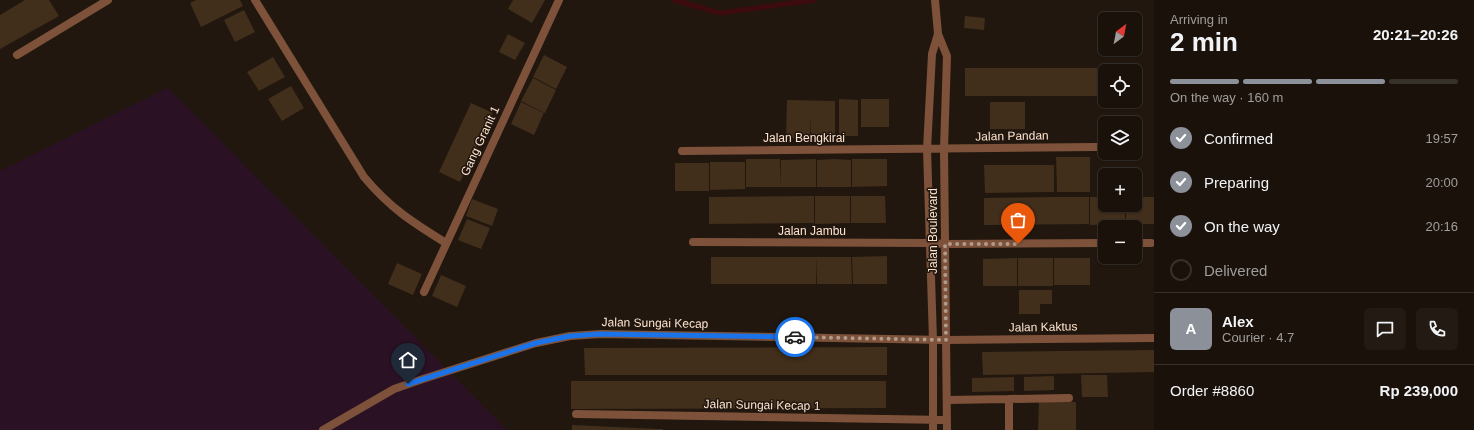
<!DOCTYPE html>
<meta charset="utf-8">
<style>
body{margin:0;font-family:Arial,sans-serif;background:#221a13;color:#f1f3f6;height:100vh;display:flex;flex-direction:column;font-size:15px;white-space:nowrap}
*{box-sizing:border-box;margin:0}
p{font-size:13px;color:#9f9d9c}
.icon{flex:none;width:22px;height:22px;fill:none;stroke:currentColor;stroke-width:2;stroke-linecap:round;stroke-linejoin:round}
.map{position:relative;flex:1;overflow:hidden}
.details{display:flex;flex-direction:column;background:#19110a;width:320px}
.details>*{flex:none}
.needle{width:26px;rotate:32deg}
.fabs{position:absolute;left:1098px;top:12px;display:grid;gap:8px}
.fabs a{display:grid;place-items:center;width:44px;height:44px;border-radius:6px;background:#19110a;box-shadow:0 1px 3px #0004,0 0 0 1px #37312b;font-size:20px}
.pin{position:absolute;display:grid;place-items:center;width:34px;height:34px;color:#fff;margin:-41px -17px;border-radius:50% 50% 50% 0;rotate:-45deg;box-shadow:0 0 4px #0007}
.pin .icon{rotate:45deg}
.courier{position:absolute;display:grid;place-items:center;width:40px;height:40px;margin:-20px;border:3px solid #1a73e8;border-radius:50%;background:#fff;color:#222;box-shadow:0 1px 5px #0007}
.overview em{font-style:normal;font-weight:600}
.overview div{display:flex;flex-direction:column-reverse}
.overview{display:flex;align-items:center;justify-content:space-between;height:68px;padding:0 16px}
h1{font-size:26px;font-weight:600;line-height:30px}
.bar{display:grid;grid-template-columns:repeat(4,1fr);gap:6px 4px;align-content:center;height:48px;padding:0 16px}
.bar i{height:5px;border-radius:3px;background:#37312b}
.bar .active{background:#8c9099}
.bar p{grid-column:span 4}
.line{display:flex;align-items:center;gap:10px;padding:0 16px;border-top:1px solid #37312b}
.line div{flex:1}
.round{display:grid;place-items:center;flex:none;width:42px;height:42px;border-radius:6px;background:#221a13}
ol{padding:0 16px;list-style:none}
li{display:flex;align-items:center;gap:12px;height:44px}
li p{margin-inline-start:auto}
li .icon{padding:4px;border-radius:50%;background:#8c9099;color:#fff;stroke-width:4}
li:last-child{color:#9f9d9c}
li i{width:22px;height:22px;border:2px solid #37312b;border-radius:50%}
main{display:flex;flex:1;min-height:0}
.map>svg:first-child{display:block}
.green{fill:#2b1124}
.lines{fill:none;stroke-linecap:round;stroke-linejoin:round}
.stream{stroke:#3d0b0e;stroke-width:5}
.building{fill:#412e1b}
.minor{stroke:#7e523a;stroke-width:8}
.done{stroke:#b09c8c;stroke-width:4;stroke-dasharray:0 7.2}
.route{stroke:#1a73e8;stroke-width:5}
.labels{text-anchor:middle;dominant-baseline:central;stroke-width:3;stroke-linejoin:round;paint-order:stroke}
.street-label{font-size:12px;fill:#fde3d0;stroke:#21170e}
</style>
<main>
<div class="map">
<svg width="1154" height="430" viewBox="0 0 1154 430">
<rect width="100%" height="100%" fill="#21170e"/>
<path class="green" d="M 168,88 L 507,430 L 0,430 L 0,171 Z"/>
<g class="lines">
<path class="stream" d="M 674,0 L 720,13 L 814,0"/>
</g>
<path class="building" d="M 25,0 L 49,0 L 59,16 L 0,49 L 0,15 Z
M 196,0 L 240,0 L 243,6 L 201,27 L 190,3 Z
M 513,0 L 545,0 L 532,23 L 508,9 Z
M 244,10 L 255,32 L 235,42 L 224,20 Z
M 965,16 L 985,18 L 984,30 L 964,28 Z
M 508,34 L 525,43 L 515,60 L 499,52 Z
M 544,55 L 567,67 L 556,89 L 533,77 Z
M 273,57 L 285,77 L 259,91 L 247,72 Z
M 965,68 L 1097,68 L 1097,96 L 965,96 Z
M 533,78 L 556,90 L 545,113 L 521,101 Z
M 291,86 L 304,108 L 282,121 L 268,99 Z
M 839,99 L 858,100 L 858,136 L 839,136 Z
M 861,99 L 889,99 L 889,127 L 861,127 Z
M 787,100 L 835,101 L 835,141 L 811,141 L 811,115 L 810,139 L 786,138 Z
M 521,102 L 544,113 L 534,135 L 511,124 Z
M 990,102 L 1025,102 L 1025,129 L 990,129 Z
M 471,103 L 493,113 L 460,182 L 439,172 Z
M 1056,157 L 1090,157 L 1090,192 L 1057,192 Z
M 746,159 L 780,159 L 781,187 L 746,187 Z
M 816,159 L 816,187 L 781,187 L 781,160 Z
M 834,159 L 851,160 L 851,187 L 817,187 L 817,160 Z
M 852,159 L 887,159 L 887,186 L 852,187 Z
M 710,162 L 745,162 L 745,189 L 710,190 Z
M 675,163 L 709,163 L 709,191 L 675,191 Z
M 984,165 L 1054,165 L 1054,192 L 985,193 Z
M 814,196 L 814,223 L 709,224 L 709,197 Z
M 815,196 L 850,196 L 850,223 L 815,224 Z
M 851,196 L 885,196 L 886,223 L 851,223 Z
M 1054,197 L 1089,197 L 1089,224 L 984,225 L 984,198 L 1054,197 L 1054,205 Z
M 1090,197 L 1105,197 L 1105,205 L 1125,205 L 1125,224 L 1090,225 Z
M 1135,197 L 1154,197 L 1154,224 L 1126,224 L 1126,205 L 1135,205 Z
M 472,199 L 498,209 L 492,226 L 466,216 Z
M 467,219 L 490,228 L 481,249 L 458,240 Z
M 887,256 L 887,284 L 853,284 L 852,257 Z
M 711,257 L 816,257 L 816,284 L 711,284 Z
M 816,257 L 851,257 L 852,284 L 817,284 Z
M 1017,258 L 1017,286 L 983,286 L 983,259 Z
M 1018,258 L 1053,258 L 1053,286 L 1018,286 Z
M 1054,258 L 1090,258 L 1090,285 L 1054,285 Z
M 397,263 L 422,274 L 413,295 L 388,284 Z
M 441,275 L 466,286 L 457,307 L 432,296 Z
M 1019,290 L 1052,290 L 1052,304 L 1040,304 L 1040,314 L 1019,314 Z
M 887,347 L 887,375 L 585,375 L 584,348 Z
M 1154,350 L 1154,372 L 983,375 L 982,352 Z
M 1081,375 L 1107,375 L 1108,397 L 1082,397 Z
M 1054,376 L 1054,390 L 1024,391 L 1024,377 Z
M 1014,377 L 1014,391 L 972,392 L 972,378 Z
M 571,381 L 886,381 L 886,408 L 571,409 Z
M 1039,401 L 1076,402 L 1076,430 L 1038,430 Z
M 572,425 L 659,429 L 663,429 L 663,430 L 572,430 Z"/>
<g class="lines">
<path class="minor" d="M 255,0 L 364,177 C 390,208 412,222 446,243
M 935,0 L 938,34 L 947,56 L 944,149 L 947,430
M 17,55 L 108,0
M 682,151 L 1097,147
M 693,242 L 930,243 L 945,244 L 1105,243
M 1135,243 L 1151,243
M 424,292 L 559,0
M 1009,399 L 1069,398
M 947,400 L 1009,399 L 1009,430
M 576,414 L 947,420
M 323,430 L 394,389 L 423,379 L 536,343 L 570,336 L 601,334 L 946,340 L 1154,338
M 933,430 L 933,340 L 927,149 L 932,54 L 938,34"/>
</g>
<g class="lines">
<path class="done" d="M 795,337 L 946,340 L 945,244 L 1018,244"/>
<path class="route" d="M 408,384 L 536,343 L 570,336 L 600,334 L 795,337"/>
</g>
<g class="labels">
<g class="street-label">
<text transform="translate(1012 136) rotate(-1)">Jalan Pandan</text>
<text x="804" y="138">Jalan Bengkirai</text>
<text transform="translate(480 141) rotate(-65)">Gang Granit 1</text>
<text x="812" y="231">Jalan Jambu</text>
<text transform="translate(933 231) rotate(-90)">Jalan Boulevard</text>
<text transform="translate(655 323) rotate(1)">Jalan Sungai Kecap</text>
<text transform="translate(1043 327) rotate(-1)">Jalan Kaktus</text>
<text transform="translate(762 405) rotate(1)">Jalan Sungai Kecap 1</text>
</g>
</g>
</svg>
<div class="fabs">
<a><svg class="needle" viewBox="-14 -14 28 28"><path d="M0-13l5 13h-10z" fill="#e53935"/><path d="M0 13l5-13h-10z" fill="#9f9d9c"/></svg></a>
<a><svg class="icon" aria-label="locate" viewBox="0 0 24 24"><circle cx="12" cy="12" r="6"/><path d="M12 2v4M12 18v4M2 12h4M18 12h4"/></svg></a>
<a><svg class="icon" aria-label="layers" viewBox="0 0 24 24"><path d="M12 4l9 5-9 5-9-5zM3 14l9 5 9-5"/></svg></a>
<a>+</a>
<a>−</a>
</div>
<div class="pin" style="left:1018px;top:244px;background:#ea580c"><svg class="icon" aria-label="bag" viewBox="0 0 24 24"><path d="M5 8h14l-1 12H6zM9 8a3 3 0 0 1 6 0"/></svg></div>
<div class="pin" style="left:408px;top:384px;background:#1f2937"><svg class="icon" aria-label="home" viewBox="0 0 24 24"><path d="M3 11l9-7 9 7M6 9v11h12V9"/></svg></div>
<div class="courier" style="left:795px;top:337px"><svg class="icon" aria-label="car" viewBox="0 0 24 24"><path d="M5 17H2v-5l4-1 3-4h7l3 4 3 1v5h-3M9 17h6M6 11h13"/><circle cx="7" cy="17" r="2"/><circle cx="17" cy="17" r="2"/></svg></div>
</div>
<section class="details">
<div class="overview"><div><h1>2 min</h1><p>Arriving in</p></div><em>20:21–20:26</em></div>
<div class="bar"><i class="active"></i><i class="active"></i><i class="active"></i><i></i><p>On the way · 160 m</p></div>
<ol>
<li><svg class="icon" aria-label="check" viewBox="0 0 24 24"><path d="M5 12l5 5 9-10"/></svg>Confirmed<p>19:57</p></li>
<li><svg class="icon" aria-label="check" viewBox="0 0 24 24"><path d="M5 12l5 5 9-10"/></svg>Preparing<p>20:00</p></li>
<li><svg class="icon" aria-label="check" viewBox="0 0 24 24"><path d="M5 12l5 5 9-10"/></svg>On the way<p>20:16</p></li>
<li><i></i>Delivered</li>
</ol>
<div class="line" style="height:72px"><b class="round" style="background:#8c9099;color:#fff">A</b><div><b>Alex</b><p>Courier · 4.7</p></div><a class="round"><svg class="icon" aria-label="chat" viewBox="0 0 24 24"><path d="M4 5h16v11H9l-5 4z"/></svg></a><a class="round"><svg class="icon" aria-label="phone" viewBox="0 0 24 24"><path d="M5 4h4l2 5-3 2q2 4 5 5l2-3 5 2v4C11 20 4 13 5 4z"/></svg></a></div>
<div class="line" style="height:52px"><div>Order #8860</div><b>Rp 239,000</b></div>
</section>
</main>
